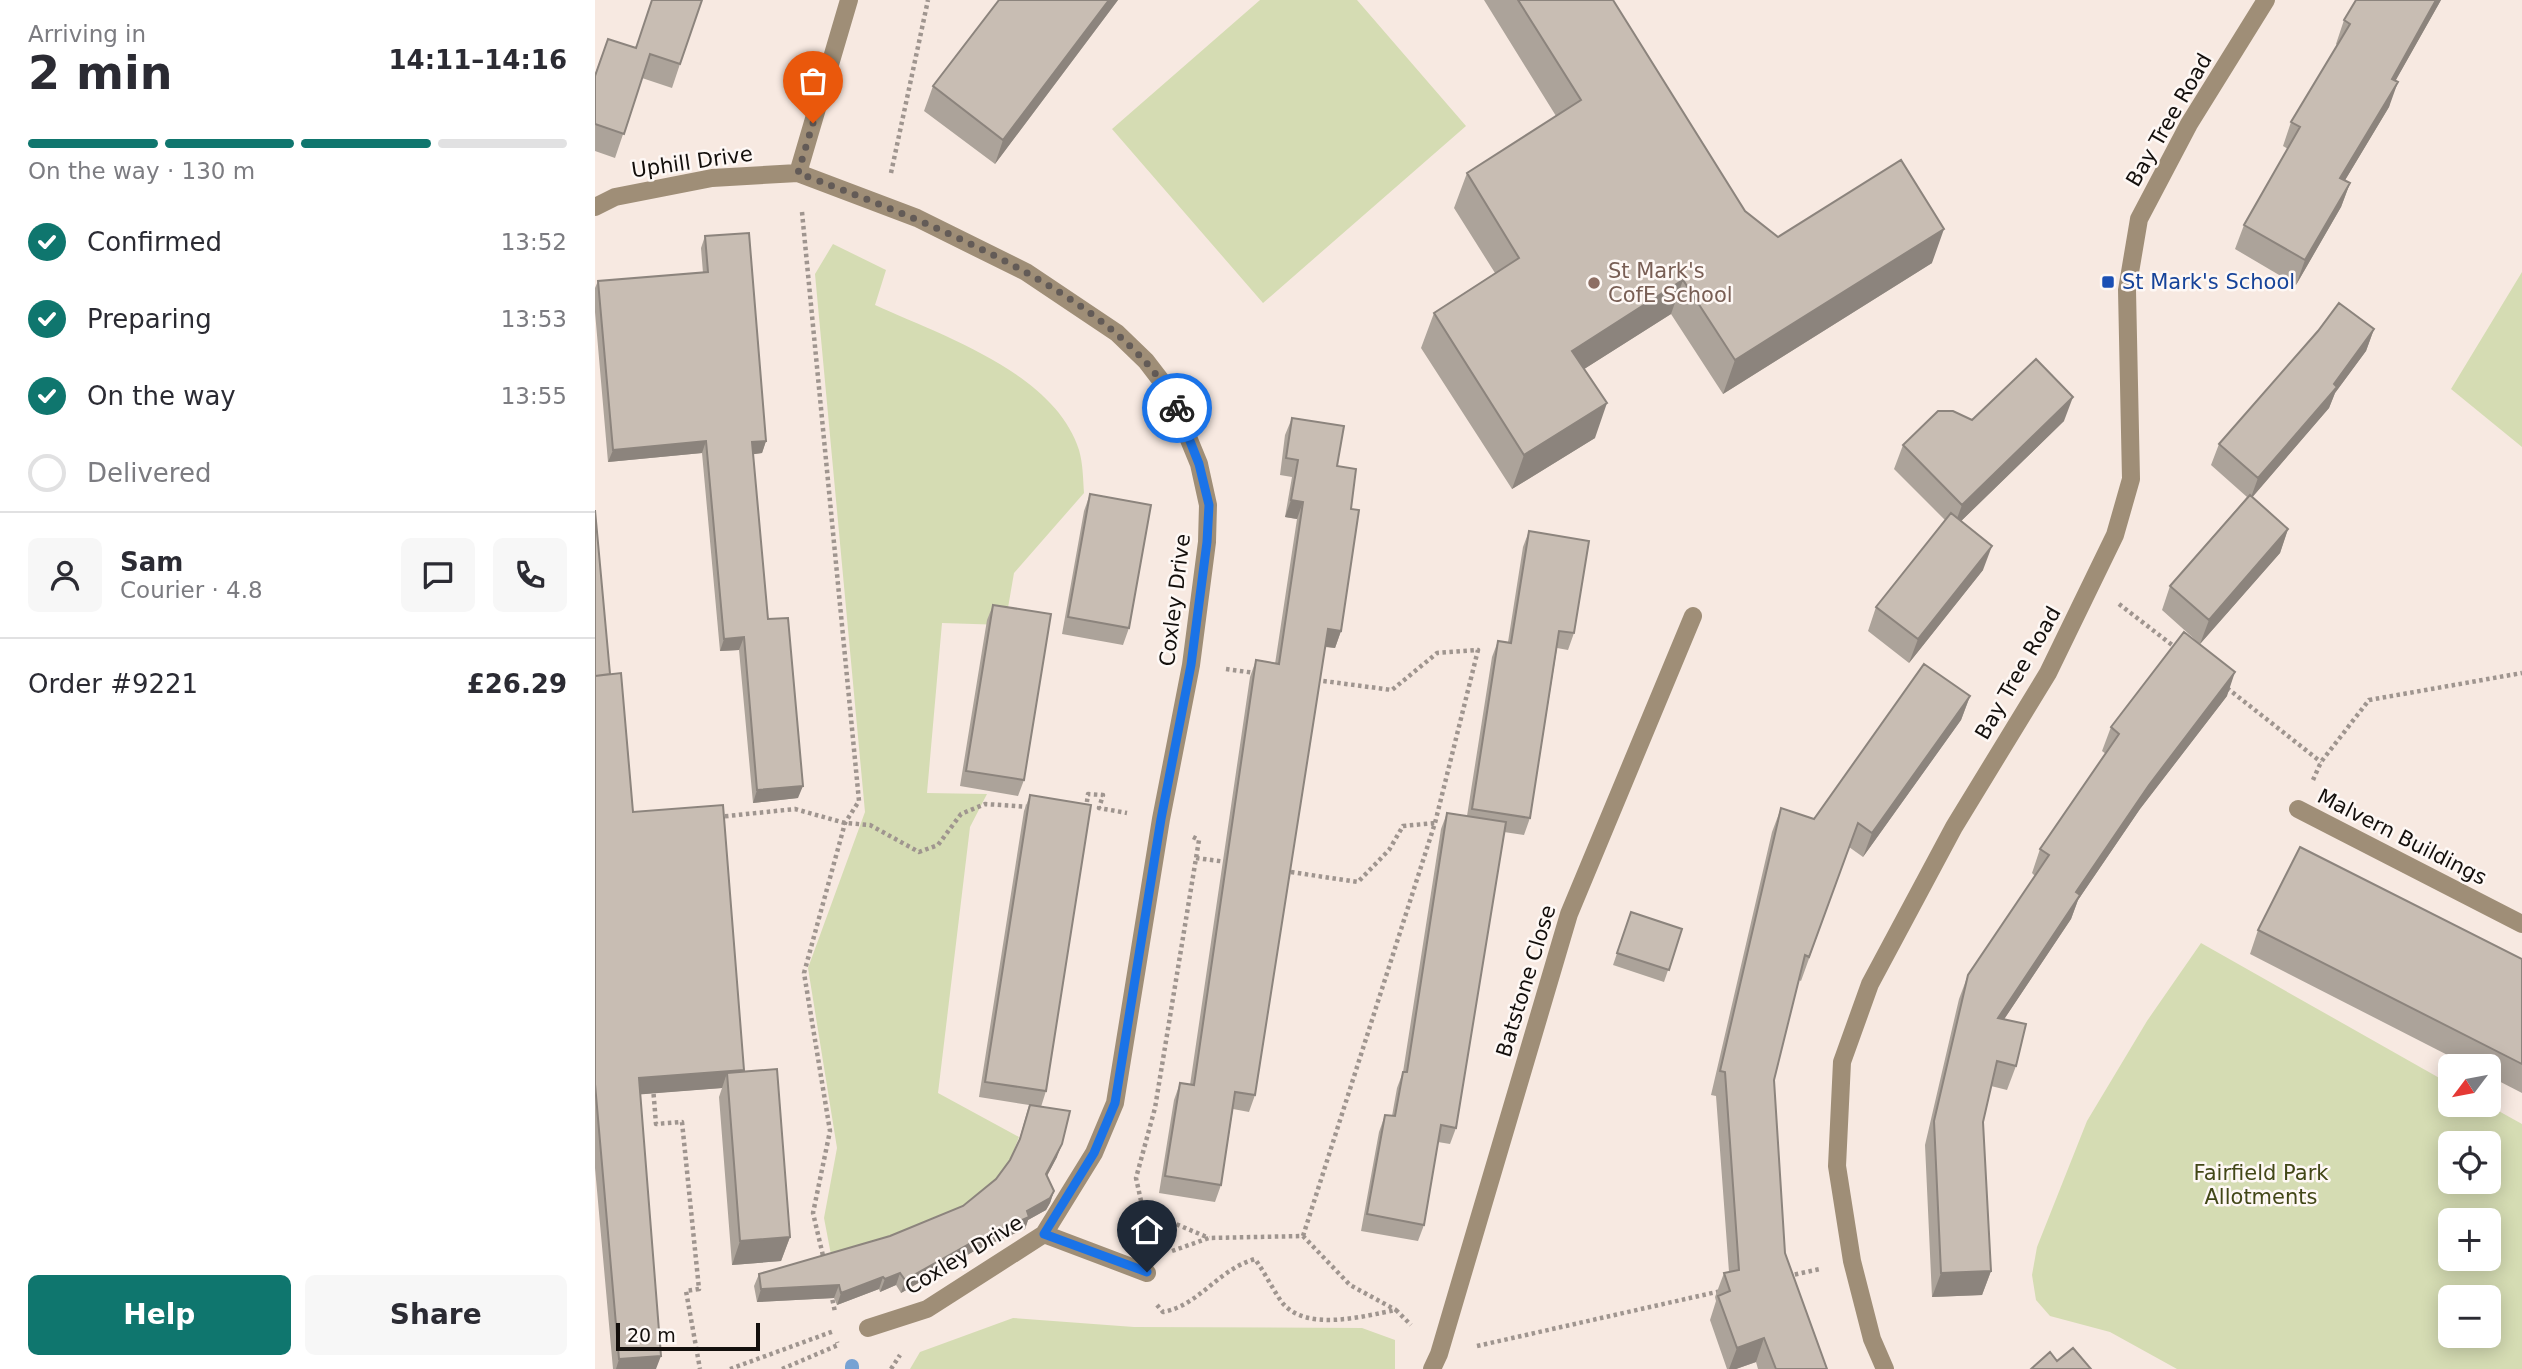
<!DOCTYPE html>
<meta charset="utf-8">
<style>
body{margin:0;font-family:"DejaVu Sans",sans-serif;background:#f7f7f7;color:#2b2b33;height:100vh;display:flex;flex-direction:column;font-size:26px;white-space:nowrap}
*{box-sizing:border-box;margin:0}
p{font-size:23px;color:#7c7c81}
.icon{flex:none;width:38px;height:38px;fill:none;stroke:currentColor;stroke-width:2;stroke-linecap:round;stroke-linejoin:round}
.map{position:relative;flex:1;overflow:hidden}
.sheet{display:flex;flex-direction:column;background:#fff;width:595px}
.sheet>*{flex:none}
.needle{width:46px;rotate:238deg}
.buttons{position:absolute;left:1843px;top:1054px;display:grid;gap:14px}
.buttons a{display:grid;place-items:center;width:63px;height:63px;border-radius:10px;background:#fff;box-shadow:0 4px 18px #0003;font-size:35px}
.scale{position:absolute;left:21px;bottom:18px;width:144px;box-sizing:border-box;padding-left:7px;border:4px solid #130f0c;border-top:0;font-size:19px;line-height:24px;white-space:nowrap;color:#130f0c;-webkit-text-stroke:5px #fef8f5;paint-order:stroke}
.pin{position:absolute;display:grid;place-items:center;width:60px;height:60px;color:#fff;margin:-72px -30px;border-radius:50% 50% 50% 0;rotate:-45deg;box-shadow:0 0 7px #0007}
.pin .icon{rotate:45deg}
.courier{position:absolute;display:grid;place-items:center;width:70px;height:70px;margin:-35px;border:5px solid #1a73e8;border-radius:50%;background:#fff;color:#222;box-shadow:0 2px 9px #0007}
.head em{font-style:normal;font-weight:700}
.head div{display:flex;flex-direction:column-reverse}
.head{display:flex;align-items:center;justify-content:space-between;height:119px;padding:0 28px}
h1{font-size:46px;font-weight:700;line-height:52px}
.bar{display:grid;grid-template-columns:repeat(4,1fr);gap:10px 7px;align-content:center;height:84px;padding:0 28px}
.bar i{height:9px;border-radius:5px;background:#e1e1e2}
.bar .active{background:#0f766e}
.bar p{grid-column:span 4}
.line{display:flex;align-items:center;gap:18px;padding:0 28px;border-top:2px solid #e1e1e2}
.line div{flex:1}
.round{display:grid;place-items:center;flex:none;width:74px;height:74px;border-radius:10px;background:#f7f7f7}
ol{padding:0 28px;list-style:none}
li{display:flex;align-items:center;gap:21px;height:77px}
li p{margin-inline-start:auto}
li .icon{padding:7px;border-radius:50%;background:#0f766e;color:#fff;stroke-width:4}
li:last-child{color:#7c7c81}
li i{width:38px;height:38px;border:4px solid #e1e1e2;border-radius:50%}
.cta{display:flex;gap:14px;margin-top:auto;padding:14px 28px}
.cta a{flex:1;height:80px;border-radius:10px;background:#0f766e;color:#fff;font-size:28px;font-weight:700;line-height:80px;text-align:center}
.cta a+a{background:#f7f7f7;color:#2b2b33}
main{display:flex;flex:1;min-height:0}
.map>svg:first-child{display:block}
.green{fill:#d5dcb3;fill-rule:evenodd}
.lines{fill:none;stroke-linecap:round;stroke-linejoin:round}
.stream{stroke:#77a2d3;stroke-width:14}
.path{stroke:#9f958f;stroke-width:4.5;stroke-dasharray:3.5 3.5;stroke-linecap:butt}
.minor{stroke:#9f8e77;stroke-width:18}
.wall{fill:#aca39a}
.shaded-wall{fill:#8c847d}
.building{fill:#c8bdb3;stroke:#8c847d;stroke-width:2}
.done{stroke:#635b57;stroke-width:7;stroke-dasharray:0 12.6}
.route{stroke:#1a73e8;stroke-width:9}
.transit-dot{fill:#1a4fb4;stroke:#fef8f5;stroke-width:2.5}
.education-dot{fill:#8d6e63;stroke:#fef8f5;stroke-width:2.5}
.labels{text-anchor:middle;dominant-baseline:central;stroke-width:5;stroke-linejoin:round;paint-order:stroke}
.street-label{font-size:21px;fill:#130f0c;stroke:#fef8f5}
.education-label{font-size:21px;fill:#785e54;stroke:#fef8f5;text-anchor:start}
.transit-label{font-size:21px;fill:#164399;stroke:#fef8f5;text-anchor:start}
.park-label{font-size:21px;fill:#424717;stroke:#fef8f5}
</style>
<main>
<section class="sheet">
<div class="head"><div><h1>2 min</h1><p>Arriving in</p></div><em>14:11–14:16</em></div>
<div class="bar"><i class="active"></i><i class="active"></i><i class="active"></i><i></i><p>On the way · 130 m</p></div>
<ol>
<li><svg class="icon" aria-label="check" viewBox="0 0 24 24"><path d="M5 12l5 5 9-10"/></svg>Confirmed<p>13:52</p></li>
<li><svg class="icon" aria-label="check" viewBox="0 0 24 24"><path d="M5 12l5 5 9-10"/></svg>Preparing<p>13:53</p></li>
<li><svg class="icon" aria-label="check" viewBox="0 0 24 24"><path d="M5 12l5 5 9-10"/></svg>On the way<p>13:55</p></li>
<li><i></i>Delivered</li>
</ol>
<div class="line" style="height:126px"><a class="round"><svg class="icon" aria-label="person" viewBox="0 0 24 24"><circle cx="12" cy="8" r="4"/><path d="M4 21q1-7 8-7t8 7"/></svg></a><div><b>Sam</b><p>Courier · 4.8</p></div><a class="round"><svg class="icon" aria-label="chat" viewBox="0 0 24 24"><path d="M4 5h16v11H9l-5 4z"/></svg></a><a class="round"><svg class="icon" aria-label="phone" viewBox="0 0 24 24"><path d="M5 4h4l2 5-3 2q2 4 5 5l2-3 5 2v4C11 20 4 13 5 4z"/></svg></a></div>
<div class="line" style="height:91px"><div>Order #9221</div><b>£26.29</b></div>
<div class="cta"><a>Help</a><a>Share</a></div>
</section>
<div class="map">
<svg width="1927" height="1369" viewBox="0 0 1927 1369">
<rect width="100%" height="100%" fill="#f7e9e1"/>
<path class="green" d="M 665,0 L 762,0 L 871,126 L 668,303 L 517,129 Z
M 238,244 L 291,270 L 280,305 C 346,335 460,373 484,450 C 488,464 488,478 489,493 L 419,573 L 410,625 L 347,623 L 332,793 L 392,794 L 375,827 L 343,1093 L 424,1137 L 410,1173 L 354,1224 L 237,1260 L 229,1218 L 242,1148 L 213,968 L 270,812 L 220,274 Z
M 1927,272 L 1927,447 L 1856,389 Z
M 1606,943 L 1855,1084 L 1855,1104 L 1891,1104 L 1927,1124 L 1927,1369 L 1582,1369 L 1515,1332 L 1455,1316 L 1441,1300 L 1437,1275 L 1442,1247 L 1492,1121 L 1552,1021 ZM 1855,1143 L 1894,1143 L 1894,1181 L 1855,1181 ZM 1855,1220 L 1894,1220 L 1894,1258 L 1855,1258 ZM 1855,1297 L 1894,1297 L 1894,1335 L 1855,1335 Z
M 418,1318 L 539,1327 L 767,1328 L 800,1340 L 800,1369 L 315,1369 L 325,1352 Z"/>
<g class="lines">
<path class="stream" d="M 257,1366 L 257,1369"/>
<path class="path" d="M 296,173 L 333,0
M 207,212 L 264,801 L 250,823 L 209,973 L 235,1131 L 218,1213 L 229,1260
M 1524,604 L 1581,648
M 631,669 L 660,673
M 1632,688 L 1726,762
M 1718,780 L 1726,762 L 1774,700 L 1927,673
M 491,809 L 493,794 L 508,795 L 504,808 L 532,813
M 123,817 L 200,809 L 250,823 L 275,825 L 324,852 L 343,845 L 366,814 L 390,804 L 435,807
M 598,837 L 604,840 L 560,1108 L 541,1178 L 548,1210 L 614,1238
M 601,858 L 632,862
M 689,871 L 763,882 L 794,850 L 808,826 L 840,823
M 58,1087 L 61,1124 L 87,1122 L 104,1289 L 91,1291 L 105,1369
M 708,1236 L 840,823 L 883,650 L 842,653 L 797,690 L 721,680
M 577,1251 L 614,1238 L 708,1236 L 755,1285 L 801,1310
M 1193,1276 L 1225,1269
M 236,1293 L 240,1312
M 562,1305 L 568,1312 C 605,1305 622,1270 660,1259 C 670,1273 677,1288 686,1301 C 709,1333 769,1316 801,1310 L 816,1325
M 882,1346 L 1126,1291
M 135,1369 L 239,1331
M 187,1369 L 243,1345 L 242,1342
M 296,1369 L 305,1355"/>
<path class="minor" d="M 203,173 L 254,0
M 0,207 L 20,197 L 117,178 L 203,173 L 322,218 L 431,272 L 522,333 L 551,361 L 574,391 L 604,464 L 613,505 L 612,542 L 596,665 L 566,819 L 520,1103 L 499,1153 L 449,1234 L 332,1309 L 273,1328
M 1703,809 L 1927,924
M 449,1234 L 552,1273
M 837,1369 L 844,1354 L 974,914 L 1098,616
M 1290,1369 L 1277,1339 L 1257,1261 L 1242,1166 L 1247,1062 L 1275,984 L 1359,827 L 1453,673 L 1520,535 L 1536,479 L 1532,290 L 1544,219 L 1594,124 L 1671,0"/>
</g>
<path class="wall" d="M 404,0 L 523,0 L 400,164 L 329,111 L 338,86 Z
M 889,0 L 1018,0 L 1150,211 L 1183,237 L 1337,263 L 1128,394 L 1076,314 L 989,369 L 1000,438 L 917,489 L 826,348 L 839,313 L 900,273 L 859,208 L 872,173 L 961,116 Z
M 1846,0 L 1800,81 L 1794,107 L 1750,180 L 1755,183 L 1746,207 L 1701,285 L 1640,249 L 1649,225 L 1693,149 L 1688,146 L 1696,122 L 1742,45 L 1741,44 L 1749,20 Z
M 13,39 L 85,64 L 77,88 L 47,78 L 20,158 L 0,151 L 0,74 Z
M 110,236 L 171,441 L 167,453 L 158,454 L 173,619 L 203,798 L 158,803 L 144,650 L 125,651 L 107,453 L 13,462 L 0,312 L 0,288 L 3,281 L 108,273 L 106,248 Z
M 1779,329 L 1771,351 L 1740,393 L 1734,408 L 1657,497 L 1693,529 L 1685,553 L 1605,644 L 1567,610 L 1575,586 L 1652,497 L 1616,465 L 1624,444 Z
M 697,418 L 742,466 L 756,509 L 746,631 L 740,648 L 730,647 L 660,1095 L 654,1112 L 638,1109 L 626,1185 L 620,1202 L 564,1193 L 579,1100 L 585,1083 L 595,1085 L 655,677 L 661,660 L 680,664 L 702,519 L 690,517 L 697,477 L 685,475 L 690,435 Z
M 1377,420 L 1469,421 L 1366,521 L 1388,570 L 1314,663 L 1273,631 L 1281,607 L 1350,520 L 1299,469 L 1308,445 Z
M 495,494 L 534,628 L 528,645 L 467,634 L 489,511 Z
M 0,510 L 15,674 L 38,812 L 149,1070 L 195,1237 L 186,1261 L 137,1265 L 124,1097 L 127,1088 L 45,1094 L 61,1369 L 18,1369 L 0,1168 Z
M 934,531 L 979,633 L 973,650 L 962,648 L 935,818 L 929,835 L 909,832 L 861,1128 L 855,1144 L 843,1142 L 829,1225 L 823,1241 L 766,1231 L 784,1132 L 790,1115 L 797,1116 L 802,1088 L 808,1072 L 846,829 L 852,813 L 872,816 L 897,657 L 903,641 L 913,642 L 928,547 Z
M 398,605 L 429,780 L 423,796 L 365,786 L 392,620 Z
M 1375,696 L 1366,720 L 1268,857 L 1254,847 L 1206,981 L 1204,980 L 1179,1080 L 1190,1253 L 1232,1369 L 1163,1369 L 1161,1362 L 1141,1369 L 1132,1369 L 1115,1320 L 1121,1301 L 1120,1297 L 1129,1273 L 1134,1272 L 1121,1096 L 1116,1095 L 1177,832 L 1186,808 L 1219,819 Z
M 1632,696 L 1545,809 L 1483,900 L 1476,919 L 1409,1019 L 1421,1066 L 1412,1090 L 1396,1086 L 1388,1122 L 1396,1271 L 1387,1295 L 1337,1297 L 1330,1145 L 1364,999 L 1373,975 L 1440,876 L 1437,873 L 1445,849 L 1511,754 L 1507,751 L 1516,727 Z
M 435,795 L 451,1091 L 446,1107 L 462,1157 L 452,1176 L 459,1191 L 455,1203 L 451,1210 L 433,1220 L 430,1229 L 381,1250 L 306,1293 L 301,1285 L 285,1292 L 284,1289 L 242,1305 L 239,1298 L 162,1302 L 159,1286 L 164,1274 L 295,1236 L 368,1206 L 401,1179 L 415,1160 L 423,1144 L 434,1105 L 384,1097 L 429,811 Z
M 1036,912 L 1087,929 L 1069,982 L 1018,965 Z
M 1663,930 L 1927,959 L 1927,1093 L 1894,1076 L 1894,1066 L 1874,1066 L 1655,954 Z"/>
<path class="shaded-wall" d="M 514,0 L 523,0 L 400,164 L 408,140 Z
M 1841,0 L 1846,0 L 1788,103 L 1797,79 Z
M 1803,82 L 1794,107 L 1737,202 L 1745,178 Z
M 1755,183 L 1746,207 L 1701,285 L 1710,260 Z
M 1349,229 L 1337,263 L 1128,394 L 1140,360 Z
M 1088,280 L 1076,314 L 964,385 L 977,351 Z
M 1779,329 L 1771,351 L 1740,393 L 1734,408 L 1655,500 L 1663,478 L 1739,384 Z
M 1478,397 L 1469,421 L 1358,529 L 1367,505 Z
M 1012,403 L 1000,438 L 917,489 L 929,455 Z
M 111,441 L 107,453 L 13,462 L 18,450 Z
M 171,441 L 167,453 L 153,455 L 157,442 Z
M 696,500 L 708,502 L 702,519 L 690,517 Z
M 1693,529 L 1685,553 L 1605,644 L 1614,620 Z
M 1397,546 L 1388,570 L 1314,663 L 1323,639 Z
M 733,629 L 746,631 L 740,648 L 726,646 Z
M 149,637 L 144,650 L 125,651 L 129,639 Z
M 1640,672 L 1632,696 L 1545,809 L 1483,900 L 1476,919 L 1394,1042 L 1403,1018 L 1481,892 L 1554,785 Z
M 1375,696 L 1366,720 L 1268,857 L 1277,833 Z
M 208,786 L 203,798 L 158,803 L 162,790 Z
M 149,1070 L 143,1087 L 132,1073 L 127,1088 L 38,1095 L 44,1078 Z
M 467,1144 L 462,1157 L 446,1187 L 451,1174 Z
M 459,1191 L 455,1203 L 451,1210 L 433,1220 L 430,1229 L 381,1250 L 306,1293 L 310,1280 L 432,1211 Z
M 195,1237 L 186,1261 L 137,1265 L 145,1241 Z
M 1396,1271 L 1387,1295 L 1337,1297 L 1346,1273 Z
M 305,1273 L 301,1285 L 285,1292 L 290,1279 Z
M 288,1277 L 284,1289 L 242,1305 L 246,1293 Z
M 244,1285 L 239,1298 L 162,1302 L 166,1289 Z
M 1169,1338 L 1161,1362 L 1141,1369 L 1134,1369 L 1142,1348 Z
M 66,1356 L 61,1369 L 21,1369 L 24,1359 Z"/>
<path class="building" d="M 57,0 L 107,0 L 85,64 L 55,54 L 29,134 L 0,124 L 0,76 L 13,39 L 41,48 Z
M 404,0 L 514,0 L 408,140 L 338,86 Z
M 923,0 L 1018,0 L 1150,211 L 1183,237 L 1306,160 L 1349,229 L 1140,360 L 1088,280 L 977,351 L 1012,403 L 929,455 L 839,313 L 924,258 L 872,173 L 986,100 Z
M 1761,0 L 1841,0 L 1797,79 L 1803,82 L 1745,178 L 1755,183 L 1710,260 L 1649,225 L 1705,127 L 1696,122 L 1755,24 L 1749,20 Z
M 154,233 L 171,441 L 157,442 L 173,619 L 193,618 L 208,786 L 162,790 L 149,637 L 129,639 L 111,441 L 18,450 L 3,281 L 113,272 L 110,236 Z
M 1744,303 L 1779,329 L 1739,384 L 1742,387 L 1663,478 L 1624,444 L 1723,331 Z
M 1441,359 L 1478,397 L 1367,505 L 1308,445 L 1343,411 L 1358,411 L 1377,420 Z
M 697,418 L 749,426 L 742,466 L 761,469 L 756,509 L 764,510 L 746,631 L 733,629 L 660,1095 L 640,1092 L 626,1185 L 570,1176 L 585,1083 L 599,1085 L 661,660 L 684,664 L 708,502 L 696,500 L 703,460 L 691,458 Z
M 495,494 L 556,505 L 534,628 L 473,617 Z
M 1655,495 L 1693,529 L 1614,620 L 1575,586 Z
M 0,510 L 15,674 L 0,676 Z
M 1356,513 L 1397,546 L 1323,639 L 1281,607 Z
M 934,531 L 994,541 L 979,633 L 964,631 L 935,818 L 877,809 L 903,641 L 916,643 Z
M 398,605 L 456,614 L 429,780 L 371,771 Z
M 1589,632 L 1640,672 L 1554,785 L 1481,892 L 1485,895 L 1403,1018 L 1431,1024 L 1421,1066 L 1402,1061 L 1388,1122 L 1396,1271 L 1346,1273 L 1339,1121 L 1373,975 L 1454,855 L 1445,849 L 1524,734 L 1516,727 Z
M 1329,664 L 1375,696 L 1277,833 L 1263,823 L 1214,957 L 1210,955 L 1179,1080 L 1190,1253 L 1232,1369 L 1181,1369 L 1169,1338 L 1142,1348 L 1123,1296 L 1135,1291 L 1129,1273 L 1144,1270 L 1130,1072 L 1125,1071 L 1186,808 L 1219,819 Z
M 26,673 L 38,812 L 128,805 L 149,1070 L 44,1078 L 66,1356 L 24,1359 L 0,1084 L 0,676 Z
M 435,795 L 496,805 L 451,1091 L 390,1082 Z
M 852,813 L 911,822 L 861,1128 L 846,1125 L 829,1225 L 772,1214 L 790,1115 L 800,1116 L 808,1072 L 812,1072 Z
M 1705,847 L 1927,959 L 1927,1064 L 1663,930 Z
M 1036,912 L 1087,929 L 1074,970 L 1022,953 Z
M 182,1069 L 195,1237 L 145,1241 L 132,1073 Z
M 435,1105 L 475,1111 L 467,1144 L 451,1174 L 459,1191 L 455,1198 L 432,1211 L 434,1217 L 385,1238 L 310,1280 L 305,1273 L 290,1279 L 288,1277 L 246,1293 L 244,1285 L 166,1289 L 164,1274 L 295,1236 L 368,1206 L 401,1179 L 415,1160 L 425,1139 Z
M 1478,1348 L 1496,1369 L 1436,1369 L 1455,1352 L 1462,1361 Z"/>
<g class="lines">
<path class="done" d="M 218,123 L 203,173 C 317,216 527,293 582,408"/>
<path class="route" d="M 552,1272 L 449,1234 L 499,1153 L 520,1103 L 566,819 L 596,665 L 612,542 L 614,505 L 604,464 L 582,408"/>
</g>
<rect class="transit-dot" x="1506" y="275" width="14" height="14" rx="3.5"/>
<circle class="education-dot" cx="999" cy="283" r="7"/>
<g class="labels">
<g class="street-label">
<text transform="translate(1574 120) rotate(-60)">Bay Tree Road</text>
<text transform="translate(97 162) rotate(-8)">Uphill Drive</text>
<text transform="translate(580 600) rotate(-83)">Coxley Drive</text>
<text transform="translate(1423 673) rotate(-60)">Bay Tree Road</text>
<text transform="translate(1807 837) rotate(27)">Malvern Buildings</text>
<text transform="translate(931 981) rotate(-73)">Batstone Close</text>
<text transform="translate(369 1255) rotate(-31)">Coxley Drive</text>
</g>
<g class="education-label">
<text x="1013" y="271">St Mark's<tspan x="1013" dy="24">CofE School</tspan></text>
</g>
<g class="transit-label">
<text x="1527" y="282">St Mark's School</text>
</g>
<g class="park-label">
<text x="1666" y="1173">Fairfield Park<tspan x="1666" dy="24">Allotments</tspan></text>
</g>
</g>
</svg>
<div class="buttons">
<a><svg class="needle" viewBox="-14 -14 28 28"><path d="M0-13l5 13h-10z" fill="#e53935"/><path d="M0 13l5-13h-10z" fill="#7c7c81"/></svg></a>
<a><svg class="icon" aria-label="locate" viewBox="0 0 24 24"><circle cx="12" cy="12" r="6"/><path d="M12 2v4M12 18v4M2 12h4M18 12h4"/></svg></a>
<a>+</a>
<a>−</a>
</div>
<div class="scale">20 m</div>
<div class="pin" style="left:218px;top:123px;background:#ea580c"><svg class="icon" aria-label="bag" viewBox="0 0 24 24"><path d="M5 8h14l-1 12H6zM9 8a3 3 0 0 1 6 0"/></svg></div>
<div class="pin" style="left:552px;top:1272px;background:#1f2937"><svg class="icon" aria-label="home" viewBox="0 0 24 24"><path d="M3 11l9-7 9 7M6 9v11h12V9"/></svg></div>
<div class="courier" style="left:582px;top:408px"><svg class="icon" aria-label="bike" viewBox="0 0 24 24"><circle cx="6" cy="16" r="4"/><circle cx="18" cy="16" r="4"/><path d="M6 16l4-8h5l3 8M10 8l3 8H6M13 5h3"/></svg></div>
</div>
</main>
